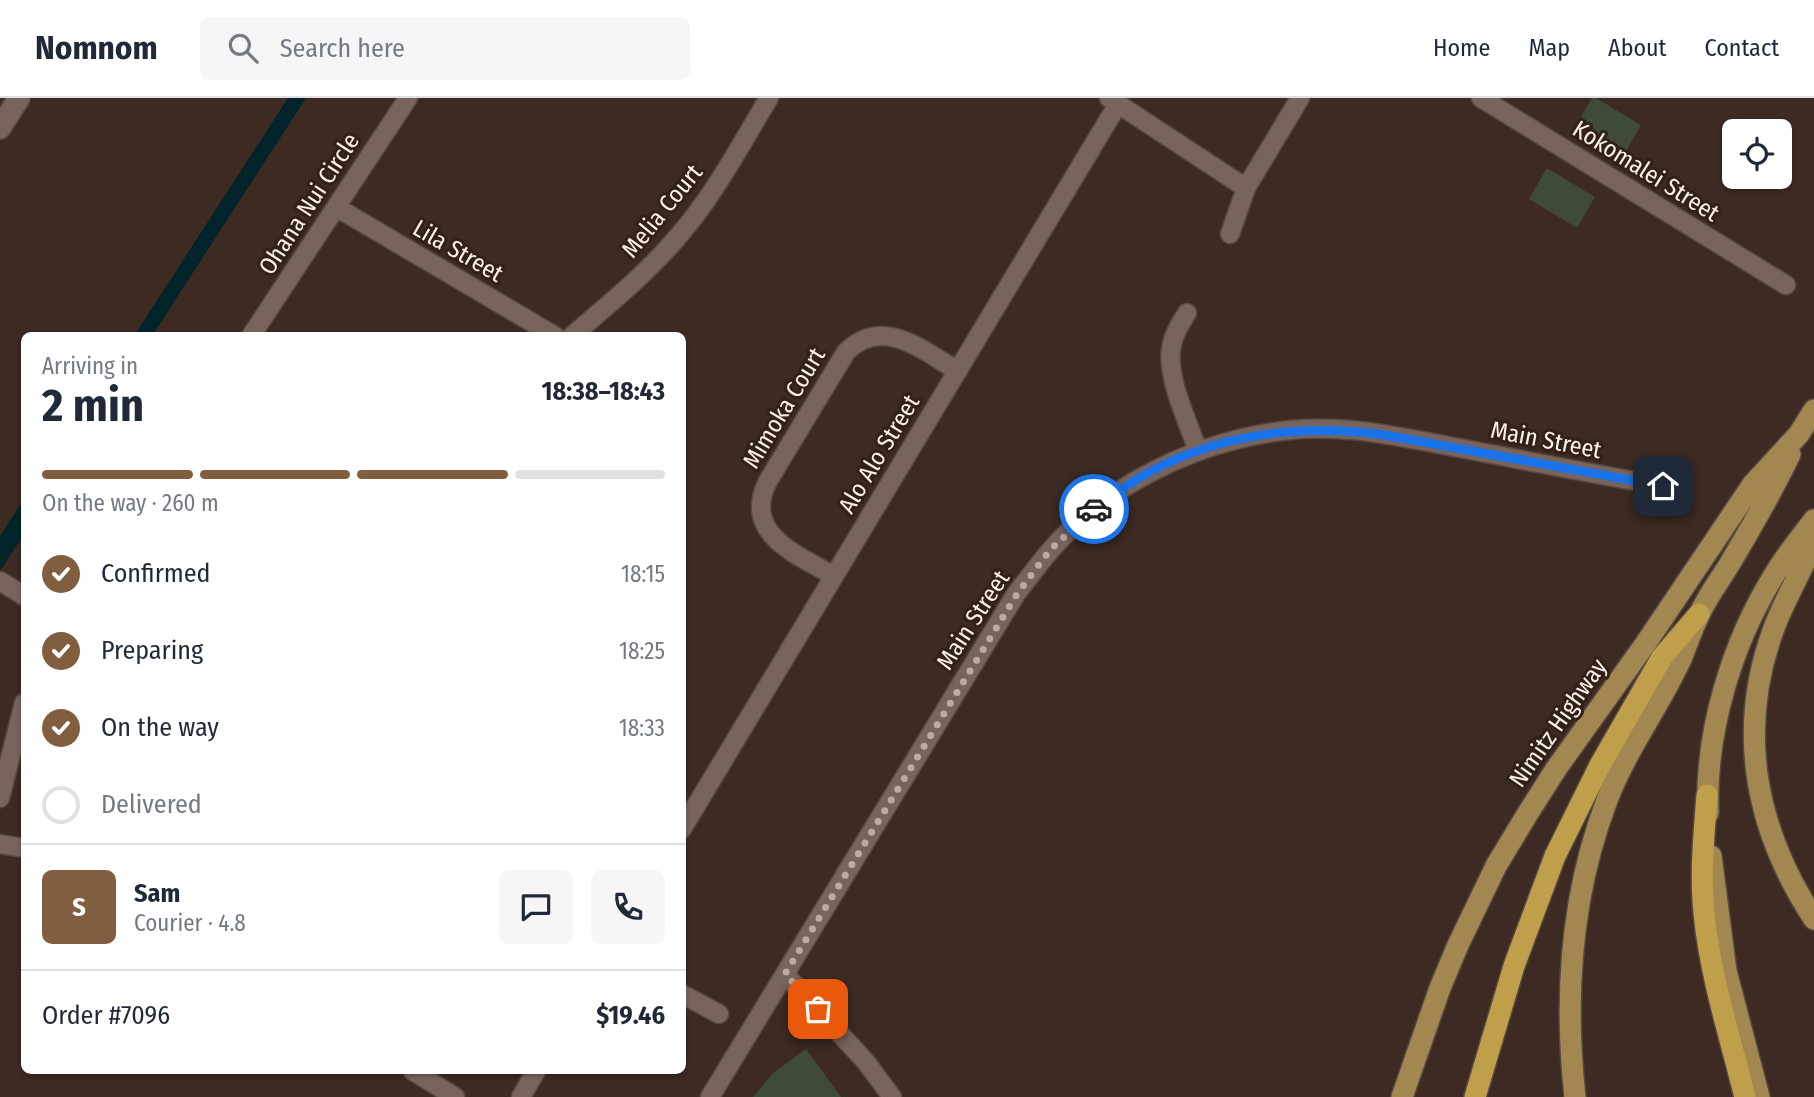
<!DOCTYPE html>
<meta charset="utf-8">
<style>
body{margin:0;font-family:"Fira Sans Condensed",sans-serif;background:#f6f6f7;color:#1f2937;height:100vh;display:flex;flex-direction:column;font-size:26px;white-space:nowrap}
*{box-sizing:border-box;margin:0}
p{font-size:23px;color:#747a83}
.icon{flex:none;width:38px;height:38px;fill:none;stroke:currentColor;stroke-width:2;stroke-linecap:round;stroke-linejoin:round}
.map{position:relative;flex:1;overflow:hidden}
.panel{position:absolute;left:21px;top:234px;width:665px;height:742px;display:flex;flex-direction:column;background:#fff;border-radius:10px;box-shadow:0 2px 5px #0004}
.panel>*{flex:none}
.fabs{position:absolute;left:1722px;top:21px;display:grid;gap:14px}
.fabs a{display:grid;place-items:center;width:70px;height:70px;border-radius:10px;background:#fff;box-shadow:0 2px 5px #0004;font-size:35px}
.pin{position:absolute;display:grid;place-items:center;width:60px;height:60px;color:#fff;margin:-30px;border-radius:14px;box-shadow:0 4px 10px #0006}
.courier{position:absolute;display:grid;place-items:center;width:70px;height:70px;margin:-35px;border:5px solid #1a73e8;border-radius:50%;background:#fff;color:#222;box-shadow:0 2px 9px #0007}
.headline em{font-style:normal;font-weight:700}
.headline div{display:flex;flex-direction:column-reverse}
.headline{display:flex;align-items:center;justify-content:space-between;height:119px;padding:0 21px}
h1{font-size:46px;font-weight:700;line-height:52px}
.bar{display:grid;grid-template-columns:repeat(4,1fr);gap:10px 7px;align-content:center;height:84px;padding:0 21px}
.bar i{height:9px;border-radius:5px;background:#e0e1e3}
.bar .selected{background:#825e41}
.bar p{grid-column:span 4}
.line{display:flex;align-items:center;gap:18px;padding:0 21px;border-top:2px solid #e0e1e3}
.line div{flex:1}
.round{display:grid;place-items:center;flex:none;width:74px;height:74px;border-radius:10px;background:#f6f6f7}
ol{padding:0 21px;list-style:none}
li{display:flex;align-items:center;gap:21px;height:77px}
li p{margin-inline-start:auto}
li .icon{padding:7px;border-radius:50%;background:#825e41;color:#fff;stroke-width:4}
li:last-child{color:#747a83}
li i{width:38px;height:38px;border:4px solid #e0e1e3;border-radius:50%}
header{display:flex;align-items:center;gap:42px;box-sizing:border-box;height:98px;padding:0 35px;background:#fff;border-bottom:2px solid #e0e1e3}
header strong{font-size:33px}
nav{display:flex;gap:38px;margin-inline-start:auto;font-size:24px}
.search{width:490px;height:63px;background:#f6f6f7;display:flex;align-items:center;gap:18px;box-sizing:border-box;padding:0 24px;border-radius:10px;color:#747a83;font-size:26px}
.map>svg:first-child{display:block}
.green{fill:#3f4b38}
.water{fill:#002429}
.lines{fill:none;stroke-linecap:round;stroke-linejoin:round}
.street-casing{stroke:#574841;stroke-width:21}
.secondary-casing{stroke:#574841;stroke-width:24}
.primary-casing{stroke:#574841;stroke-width:24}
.highway-casing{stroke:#574841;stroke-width:24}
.street{stroke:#78645b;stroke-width:18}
.secondary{stroke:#78645b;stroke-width:21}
.primary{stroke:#a38751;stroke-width:21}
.highway{stroke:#c09f4b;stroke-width:21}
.done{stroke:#b9aba5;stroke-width:7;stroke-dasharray:0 12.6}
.route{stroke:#1a73e8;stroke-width:9}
.labels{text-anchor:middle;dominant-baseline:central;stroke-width:6;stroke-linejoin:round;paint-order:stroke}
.street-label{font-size:24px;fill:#fdf1eb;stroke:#322119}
</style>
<header>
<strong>Nomnom</strong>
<div class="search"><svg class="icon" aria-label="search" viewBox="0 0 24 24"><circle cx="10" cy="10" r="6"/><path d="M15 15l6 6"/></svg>Search here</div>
<nav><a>Home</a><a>Map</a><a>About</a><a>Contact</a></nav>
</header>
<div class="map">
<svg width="1814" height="999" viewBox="0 0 1814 999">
<rect width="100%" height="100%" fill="#3c2a23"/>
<path class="green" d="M 1592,0 L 1596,0 L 1641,27 L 1623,58 L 1575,29 Z
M 1547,70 L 1595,99 L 1577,130 L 1529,101 Z
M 806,951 L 841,999 L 753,999 L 773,975 Z"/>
<path class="water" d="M 288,0 L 306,0 L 152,238 L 134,238 Z
M 24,401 L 24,436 L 0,473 L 0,438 Z"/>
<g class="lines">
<defs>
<path id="street" d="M 1109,0 L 1246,90
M 1481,0 L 1786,187
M 336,109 L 555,238
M 1230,136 L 1246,90 L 1300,0
M 1187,215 C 1180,226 1173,237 1171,251 C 1167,281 1188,324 1198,353
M 251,238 L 408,0
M 572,238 C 610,205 649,174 681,135 C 716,94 741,46 769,0
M 834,478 C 798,457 741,436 768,383 L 846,254 C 883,217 923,253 958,273
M 0,483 L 24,498
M 0,700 L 24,605
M 682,731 L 1118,6
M 0,746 L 24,750
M 785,876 L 866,964 L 892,999
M 682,896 L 719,916
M 413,973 L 455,999
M 521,999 L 536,973
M 710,999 L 1016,496 C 1027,482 1038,467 1049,454 C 1109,384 1200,342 1290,332 C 1345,326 1400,339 1454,349 C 1523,362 1593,376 1663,388"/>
<path id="secondary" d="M 0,30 L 19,0"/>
<path id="primary" d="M 1814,442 C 1803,472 1785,500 1774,530 C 1736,632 1755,731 1814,821
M 1708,715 C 1705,633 1732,544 1776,474 C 1787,456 1801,439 1814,422
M 1711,758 L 1726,873 L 1759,999
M 1402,999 L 1440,890 L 1458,847 L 1496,768 L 1528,715 L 1556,671 L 1646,545 L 1753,386 L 1799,336 L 1814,312
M 1575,999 C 1564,899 1571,797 1607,702 C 1626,652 1659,609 1681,561 C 1687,546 1692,531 1699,517 C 1707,499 1719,483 1729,467 C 1751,430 1772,394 1790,356"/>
<path id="highway" d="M 1707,697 C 1704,736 1700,776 1704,815 C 1710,877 1730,939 1745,999
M 1475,999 L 1514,868 L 1555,758 L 1600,667 L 1662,559 L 1699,516"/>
</defs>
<use href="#street" class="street-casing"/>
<use href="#secondary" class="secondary-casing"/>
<use href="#primary" class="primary-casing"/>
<use href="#highway" class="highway-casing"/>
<use href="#street" class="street"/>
<use href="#secondary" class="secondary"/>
<use href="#primary" class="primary"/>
<use href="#highway" class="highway"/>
</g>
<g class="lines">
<path class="done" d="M 818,911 L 785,876 L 1017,496 L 1050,452 L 1094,411"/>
<path class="route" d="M 1094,411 C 1108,402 1121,391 1134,383 C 1210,336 1299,325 1385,337 L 1663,388"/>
</g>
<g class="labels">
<g class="street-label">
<text transform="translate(1646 73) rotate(32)">Kokomalei Street</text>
<text transform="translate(309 106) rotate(-57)">Ohana Nui Circle</text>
<text transform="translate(662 113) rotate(-51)">Melia Court</text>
<text transform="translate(458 153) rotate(30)">Lila Street</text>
<text transform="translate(784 310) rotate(-59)">Mimoka Court</text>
<text transform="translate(1546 342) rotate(11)">Main Street</text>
<text transform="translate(879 356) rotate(-59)">Alo Alo Street</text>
<text transform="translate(973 522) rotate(-57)">Main Street</text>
<text transform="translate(1558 625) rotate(-55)">Nimitz Highway</text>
</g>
</g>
</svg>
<div class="fabs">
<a><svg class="icon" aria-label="locate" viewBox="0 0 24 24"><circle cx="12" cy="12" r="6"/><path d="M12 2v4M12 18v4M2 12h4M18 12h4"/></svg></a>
</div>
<div class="pin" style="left:818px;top:911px;background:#ea580c"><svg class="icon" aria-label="bag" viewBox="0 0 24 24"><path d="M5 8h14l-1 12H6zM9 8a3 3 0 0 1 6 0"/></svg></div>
<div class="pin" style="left:1663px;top:388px;background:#1f2937"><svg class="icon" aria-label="home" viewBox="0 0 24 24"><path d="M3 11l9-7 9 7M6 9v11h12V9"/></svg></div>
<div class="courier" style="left:1094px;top:411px"><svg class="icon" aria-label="car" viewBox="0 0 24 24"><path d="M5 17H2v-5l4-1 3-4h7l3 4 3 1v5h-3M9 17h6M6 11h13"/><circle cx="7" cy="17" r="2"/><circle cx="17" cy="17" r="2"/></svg></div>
<section class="panel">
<div class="headline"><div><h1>2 min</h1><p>Arriving in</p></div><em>18:38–18:43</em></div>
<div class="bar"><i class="selected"></i><i class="selected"></i><i class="selected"></i><i></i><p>On the way · 260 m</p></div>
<ol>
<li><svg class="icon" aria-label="check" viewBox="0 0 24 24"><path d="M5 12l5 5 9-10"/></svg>Confirmed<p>18:15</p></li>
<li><svg class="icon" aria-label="check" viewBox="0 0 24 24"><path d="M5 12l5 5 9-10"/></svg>Preparing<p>18:25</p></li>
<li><svg class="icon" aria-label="check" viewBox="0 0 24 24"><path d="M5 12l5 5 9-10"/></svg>On the way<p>18:33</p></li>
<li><i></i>Delivered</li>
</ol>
<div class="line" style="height:126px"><b class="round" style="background:#825e41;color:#fff">S</b><div><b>Sam</b><p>Courier · 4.8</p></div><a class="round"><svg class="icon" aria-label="chat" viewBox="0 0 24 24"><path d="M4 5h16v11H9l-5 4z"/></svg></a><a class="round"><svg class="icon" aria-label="phone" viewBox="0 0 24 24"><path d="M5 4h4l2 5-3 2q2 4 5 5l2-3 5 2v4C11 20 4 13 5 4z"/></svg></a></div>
<div class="line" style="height:91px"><div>Order #7096</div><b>$19.46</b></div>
</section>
</div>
